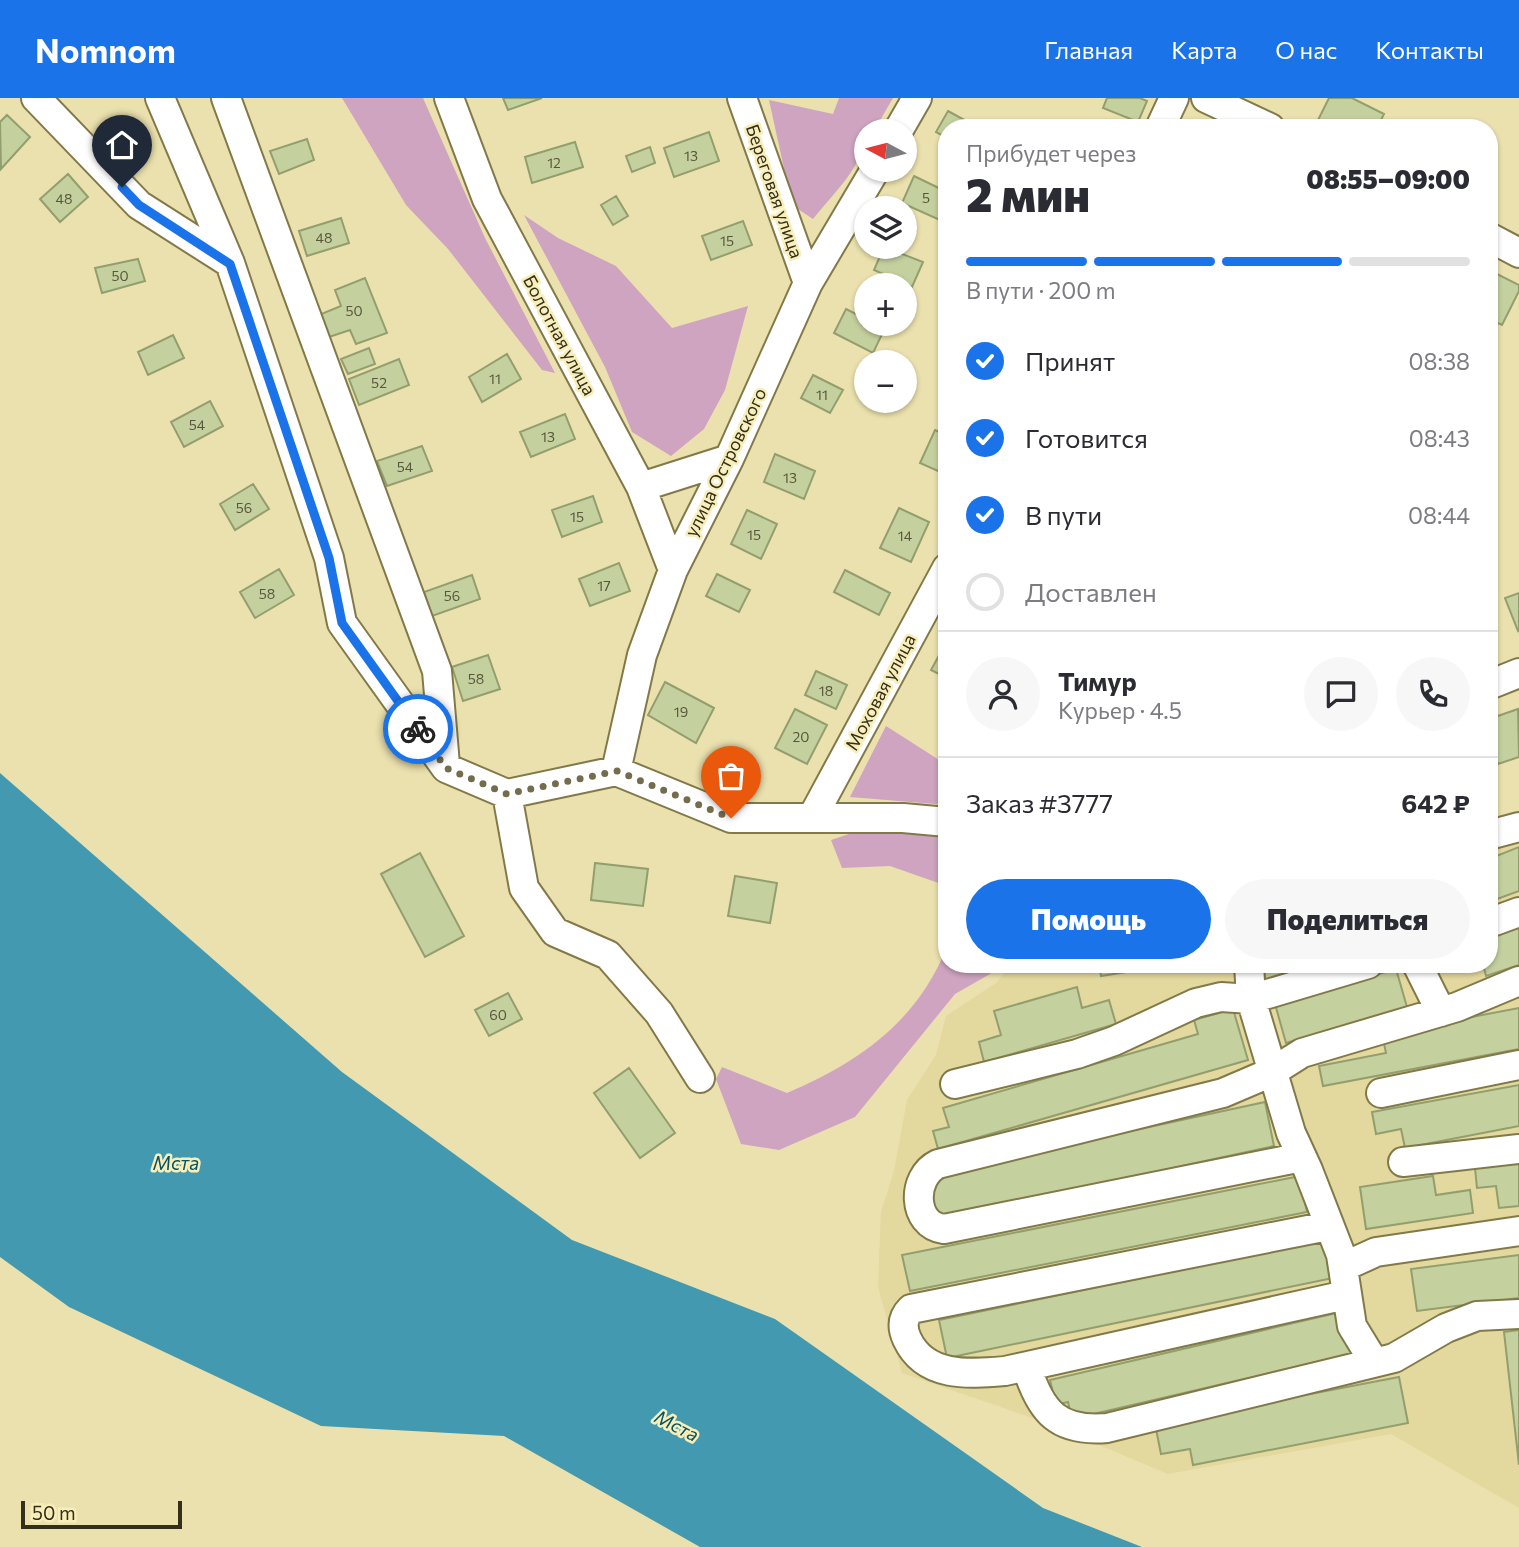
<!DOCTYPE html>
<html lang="ru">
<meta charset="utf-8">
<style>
body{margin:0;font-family:Commissioner,sans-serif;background:#f7f7f7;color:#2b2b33;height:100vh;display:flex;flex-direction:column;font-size:26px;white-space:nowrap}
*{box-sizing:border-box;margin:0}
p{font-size:23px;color:#7c7c81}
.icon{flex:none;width:38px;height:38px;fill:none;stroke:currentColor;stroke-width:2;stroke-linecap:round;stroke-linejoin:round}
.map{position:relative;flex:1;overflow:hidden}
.panel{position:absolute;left:938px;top:21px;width:560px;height:854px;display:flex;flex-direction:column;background:#fff;border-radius:28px;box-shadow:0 2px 5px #0004}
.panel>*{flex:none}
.needle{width:46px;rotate:277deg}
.buttons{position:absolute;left:854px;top:21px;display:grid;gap:14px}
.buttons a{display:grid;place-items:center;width:63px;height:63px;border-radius:50%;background:#fff;box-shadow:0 2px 5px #0004;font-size:35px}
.scale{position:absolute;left:21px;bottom:18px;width:161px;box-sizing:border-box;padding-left:7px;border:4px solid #332f1a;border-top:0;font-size:19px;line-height:24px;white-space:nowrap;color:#332f1a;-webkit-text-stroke:5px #f8eeba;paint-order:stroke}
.pin{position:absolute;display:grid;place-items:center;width:60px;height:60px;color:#fff;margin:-72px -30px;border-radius:50% 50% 50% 0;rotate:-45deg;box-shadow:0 0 7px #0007}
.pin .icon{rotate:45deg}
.courier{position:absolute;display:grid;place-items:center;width:70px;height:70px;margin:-35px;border:5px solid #1a73e8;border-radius:50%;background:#fff;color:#222;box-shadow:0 2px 9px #0007}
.head em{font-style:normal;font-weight:800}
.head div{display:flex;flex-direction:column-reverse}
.head{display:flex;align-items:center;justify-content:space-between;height:119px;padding:0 28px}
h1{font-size:46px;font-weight:800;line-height:52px}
.bar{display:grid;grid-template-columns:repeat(4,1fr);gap:10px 7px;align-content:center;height:84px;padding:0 28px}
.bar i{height:9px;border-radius:5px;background:#e1e1e2}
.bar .selected{background:#1a73e8}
.bar p{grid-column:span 4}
.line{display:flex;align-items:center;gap:18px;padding:0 28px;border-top:2px solid #e1e1e2}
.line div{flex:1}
.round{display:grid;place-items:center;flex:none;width:74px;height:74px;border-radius:37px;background:#f7f7f7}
ol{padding:0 28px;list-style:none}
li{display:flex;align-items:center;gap:21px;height:77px}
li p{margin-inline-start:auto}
li .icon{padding:7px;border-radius:50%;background:#1a73e8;color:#fff;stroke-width:4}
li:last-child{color:#7c7c81}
li i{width:38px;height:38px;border:4px solid #e1e1e2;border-radius:50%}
.cta{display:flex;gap:14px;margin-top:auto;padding:14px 28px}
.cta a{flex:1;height:80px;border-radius:42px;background:#1a73e8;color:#fff;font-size:28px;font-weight:800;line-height:80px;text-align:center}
.cta a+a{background:#f7f7f7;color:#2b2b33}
header{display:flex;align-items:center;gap:42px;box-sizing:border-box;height:98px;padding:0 35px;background:#1a73e8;color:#fff}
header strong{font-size:33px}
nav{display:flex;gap:38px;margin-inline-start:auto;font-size:24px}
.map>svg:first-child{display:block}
.built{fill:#e3d89d}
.green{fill:#cea4c0}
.water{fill:#4399b0}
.building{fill:#c5d09f;stroke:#939e6e;stroke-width:2}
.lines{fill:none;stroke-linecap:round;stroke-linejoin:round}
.minor-casing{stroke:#827949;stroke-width:32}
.minor{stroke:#fff;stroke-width:28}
.done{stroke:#736d4e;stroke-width:7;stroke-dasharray:0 12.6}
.route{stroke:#1a73e8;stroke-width:9}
.labels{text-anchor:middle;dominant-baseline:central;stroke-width:5;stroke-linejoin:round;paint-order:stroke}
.number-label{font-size:14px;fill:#58573b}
.street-label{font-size:18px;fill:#332f1a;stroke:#f8eeba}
.water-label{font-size:19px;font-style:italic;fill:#065263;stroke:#f8eeba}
</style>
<header>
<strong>Nomnom</strong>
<nav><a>Главная</a><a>Карта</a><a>О нас</a><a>Контакты</a></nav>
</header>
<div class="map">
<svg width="1519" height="1449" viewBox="0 0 1519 1449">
<rect width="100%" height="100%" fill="#ebe1ae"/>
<path class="built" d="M 1519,713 L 1519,1410 L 1391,1336 L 1168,1376 L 1044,1324 L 902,1275 L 878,1189 L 881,1114 L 894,1073 L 907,1002 L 936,957 L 946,918 L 996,885 L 1012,866 L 1489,866 L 1489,724 Z"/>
<path class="green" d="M 342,0 L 423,0 L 485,140 L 555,275 L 542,272 L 448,151 L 406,107 Z
M 839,0 L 893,0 L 874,33 L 866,33 C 866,66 832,97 813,121 L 792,107 L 769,2 L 833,16 Z
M 524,117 L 558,140 L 616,168 L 672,230 L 748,208 L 725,292 L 704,331 L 671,358 L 632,334 L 605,269 Z
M 886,628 L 947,667 L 947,707 L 850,699 Z
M 861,732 L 947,736 L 947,788 L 890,768 L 842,770 L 831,742 Z
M 947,849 L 947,866 L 999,866 L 990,876 L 955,896 L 855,1019 L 779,1052 L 741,1046 L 716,981 L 722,969 L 787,995 C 859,964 916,925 947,849 Z"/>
<path class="water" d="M 0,675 L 342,974 L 572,1142 L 775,1221 L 1043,1410 L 1142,1449 L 700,1449 L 504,1338 L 321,1328 L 69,1209 L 0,1159 Z"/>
<path class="building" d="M 503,0 L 542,0 L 508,12 Z
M 1107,0 L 1140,0 L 1147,3 L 1138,24 L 1103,10 Z
M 1329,0 L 1352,0 L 1384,16 L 1377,30 L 1334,30 L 1318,22 Z
M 948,13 L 979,30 L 947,30 L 947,40 L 936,34 Z
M 7,17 L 30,39 L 1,71 L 0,24 Z
M 709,34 L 719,63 L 674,79 L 664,50 Z
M 307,41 L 314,62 L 279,76 L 270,53 Z
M 575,44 L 583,69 L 532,85 L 525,59 Z
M 650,49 L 655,65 L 632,74 L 626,58 Z
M 68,76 L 88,99 L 60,124 L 40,101 Z
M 914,78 L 947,94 L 947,114 L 942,123 L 902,105 Z
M 616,98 L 628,118 L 613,127 L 601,107 Z
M 341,120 L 349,145 L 307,158 L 299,133 Z
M 743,123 L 752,147 L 711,162 L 702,138 Z
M 884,149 L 923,164 L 912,189 L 874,172 Z
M 138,161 L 145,183 L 102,195 L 95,170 Z
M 1493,174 L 1519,187 L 1519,193 L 1502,227 L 1489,221 L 1489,181 Z
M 365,180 L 387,235 L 356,246 L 350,232 L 329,239 L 319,217 L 341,208 L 335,192 Z
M 846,211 L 866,221 L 866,226 L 885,230 L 873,255 L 834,235 Z
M 173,237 L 184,260 L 148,277 L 138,254 Z
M 369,250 L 375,266 L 348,276 L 341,261 Z
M 507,256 L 521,281 L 482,304 L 469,279 Z
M 399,261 L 409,287 L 359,307 L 349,281 Z
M 813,277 L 843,292 L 830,315 L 801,300 Z
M 210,303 L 223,328 L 184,349 L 171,324 Z
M 565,316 L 575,341 L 531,359 L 520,334 Z
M 935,332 L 947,338 L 947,377 L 920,365 Z
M 422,348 L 432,373 L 387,388 L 377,363 Z
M 775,356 L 815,373 L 804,401 L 764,384 Z
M 253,386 L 269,411 L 235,432 L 220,406 Z
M 593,398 L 602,424 L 562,439 L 552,412 Z
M 899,410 L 929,424 L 911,464 L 880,450 Z
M 747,412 L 777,426 L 761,461 L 731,446 Z
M 619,465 L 630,493 L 590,508 L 579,481 Z
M 279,471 L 294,497 L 255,520 L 240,494 Z
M 845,472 L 890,495 L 879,517 L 834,494 Z
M 717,476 L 750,492 L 739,514 L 706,498 Z
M 472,477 L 480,501 L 432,518 L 424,494 Z
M 1519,495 L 1519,532 L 1518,533 L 1505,500 Z
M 943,550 L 947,552 L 947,580 L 931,572 Z
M 488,557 L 500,591 L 463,603 L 452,569 Z
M 816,573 L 847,587 L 836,611 L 805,597 Z
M 665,584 L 714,610 L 696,645 L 648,617 Z
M 795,611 L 827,627 L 807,666 L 775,650 Z
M 1518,611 L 1519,659 L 1498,666 L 1489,639 L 1489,621 Z
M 1519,749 L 1519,793 L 1489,804 L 1489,761 Z
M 420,755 L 464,838 L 425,859 L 381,776 Z
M 595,765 L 648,771 L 643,808 L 591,802 Z
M 735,778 L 777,785 L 770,825 L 728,818 Z
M 1519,825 L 1519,867 L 1486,878 L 1483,866 L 1489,866 L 1489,835 Z
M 1099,866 L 1176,866 L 1101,878 Z
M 1261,866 L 1315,866 L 1266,882 Z
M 1396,871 L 1407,909 L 1286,945 L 1275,906 Z
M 1077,889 L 1082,910 L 1109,902 L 1116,926 L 984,964 L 979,944 L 1001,937 L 994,913 Z
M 508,895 L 522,921 L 489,938 L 475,912 Z
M 1519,910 L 1519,951 L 1323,988 L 1319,968 L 1386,955 L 1382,936 Z
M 1233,911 L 1248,962 L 938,1051 L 933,1033 L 949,1029 L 943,1010 L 1198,936 L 1194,922 Z
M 629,970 L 675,1035 L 640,1060 L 594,995 Z
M 1519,987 L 1519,1028 L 1405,1050 L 1401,1031 L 1376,1036 L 1372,1014 Z
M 1265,1004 L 1274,1048 L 937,1121 L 927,1077 Z
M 1519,1065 L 1519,1108 L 1499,1110 L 1496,1088 L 1477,1090 L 1475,1070 Z
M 1300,1078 L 1307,1114 L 910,1193 L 902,1157 Z
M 1433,1078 L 1436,1097 L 1470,1092 L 1473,1115 L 1366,1131 L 1360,1089 Z
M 1325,1142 L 1333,1180 L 947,1260 L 939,1222 Z
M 1519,1157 L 1519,1200 L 1417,1213 L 1411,1171 Z
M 1341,1214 L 1351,1256 L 1072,1321 L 1068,1304 L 1056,1307 L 1050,1282 Z
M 1519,1232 L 1519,1367 L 1504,1234 Z
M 1399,1279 L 1408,1325 L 1193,1367 L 1190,1351 L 1161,1356 L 1155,1326 Z"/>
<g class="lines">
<defs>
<path id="minor" d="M 36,0 L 139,107 L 230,165
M 160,0 L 230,165 L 329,460 L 342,525 L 446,670 L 507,696
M 226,0 L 437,573 L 445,667
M 449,0 L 487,101 L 641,389 L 673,472
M 742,0 L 808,185
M 1206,0 L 1270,30
M 1160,30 L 1174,0
M 898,33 L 917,0
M 1489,139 L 1519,155
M 641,389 L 729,361
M 1489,587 L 1519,575
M 616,673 L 642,557 L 673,472 L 729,361 L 808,185 L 875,72
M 507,696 L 616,673 L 731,720 L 903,720 L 947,724
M 507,696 L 524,790 L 555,834 L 608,857 L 659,915 L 700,980
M 813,718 L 947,470
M 1489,737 L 1519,729
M 1489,825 L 1519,814
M 1249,866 L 1251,901 L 1291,1035 L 1308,1072 L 1341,1157 L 1352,1228 L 1374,1264
M 1417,866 L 1441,914
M 955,986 L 1077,956 L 1114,943 L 1196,905 L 1221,899 L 1251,901 L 1368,866
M 1381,995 L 1519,967
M 1302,1059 L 944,1131 C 912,1127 911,1079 938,1066 L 1223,995 L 1272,974 L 1302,955 L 1457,909 L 1519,883
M 1403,1064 L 1519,1051
M 1328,1128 L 911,1211 C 902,1220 902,1230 907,1241 C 925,1280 969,1276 1005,1273 L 1346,1197
M 1343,1169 L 1376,1154 L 1519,1133
M 1027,1270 C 1041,1314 1058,1334 1107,1330 L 1394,1260 L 1446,1230 L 1477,1218 L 1519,1216"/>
</defs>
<use href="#minor" class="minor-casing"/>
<use href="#minor" class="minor"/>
</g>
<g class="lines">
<path class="done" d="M 418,631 L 446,670 L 507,696 L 617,673 L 731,720"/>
<path class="route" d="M 122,89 L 139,107 L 230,166 L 329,460 L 342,525 L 418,631"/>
</g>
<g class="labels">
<g class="number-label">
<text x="691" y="57">13</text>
<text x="554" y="64">12</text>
<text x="926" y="99">5</text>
<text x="64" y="100">48</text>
<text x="324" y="139">48</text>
<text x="727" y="142">15</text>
<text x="120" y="177">50</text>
<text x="354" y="212">50</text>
<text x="495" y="280">11</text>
<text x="379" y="284">52</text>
<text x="822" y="296">11</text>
<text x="197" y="326">54</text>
<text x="548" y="338">13</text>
<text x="405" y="368">54</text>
<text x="790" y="379">13</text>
<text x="244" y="409">56</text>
<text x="577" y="418">15</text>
<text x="754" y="436">15</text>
<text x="905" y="437">14</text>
<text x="604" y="487">17</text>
<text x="267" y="495">58</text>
<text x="452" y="497">56</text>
<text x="476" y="580">58</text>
<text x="826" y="592">18</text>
<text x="681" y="613">19</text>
<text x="801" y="638">20</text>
<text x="498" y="916">60</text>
</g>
<g class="street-label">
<text transform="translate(775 93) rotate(71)">Береговая улица</text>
<text transform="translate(560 237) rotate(62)">Болотная улица</text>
<text transform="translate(725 364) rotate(-64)">улица Островского</text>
<text transform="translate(880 594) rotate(-62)">Моховая улица</text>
</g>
<g class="water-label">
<text x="176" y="1064">Мста</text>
<text transform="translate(677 1327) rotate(27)">Мста</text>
</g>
</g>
</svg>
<div class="buttons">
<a><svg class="needle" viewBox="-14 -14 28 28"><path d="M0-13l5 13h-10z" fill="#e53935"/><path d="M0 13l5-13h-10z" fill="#7c7c81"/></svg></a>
<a><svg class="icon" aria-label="layers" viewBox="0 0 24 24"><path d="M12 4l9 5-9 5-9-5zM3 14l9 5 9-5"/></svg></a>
<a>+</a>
<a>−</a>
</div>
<div class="scale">50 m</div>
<div class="pin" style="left:731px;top:720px;background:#ea580c"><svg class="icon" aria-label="bag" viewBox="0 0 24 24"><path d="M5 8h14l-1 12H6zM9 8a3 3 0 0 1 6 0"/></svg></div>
<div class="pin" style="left:122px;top:89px;background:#1f2937"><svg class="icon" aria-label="home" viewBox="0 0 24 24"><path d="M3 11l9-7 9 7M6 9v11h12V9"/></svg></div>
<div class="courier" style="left:418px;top:631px"><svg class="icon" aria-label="bike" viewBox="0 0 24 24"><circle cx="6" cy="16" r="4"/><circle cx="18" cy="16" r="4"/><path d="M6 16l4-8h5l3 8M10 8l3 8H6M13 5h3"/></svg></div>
<section class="panel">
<div class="head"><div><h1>2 мин</h1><p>Прибудет через</p></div><em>08:55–09:00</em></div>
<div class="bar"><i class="selected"></i><i class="selected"></i><i class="selected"></i><i></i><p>В пути · 200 m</p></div>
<ol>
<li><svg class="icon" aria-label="check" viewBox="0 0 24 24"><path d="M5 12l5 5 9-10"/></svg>Принят<p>08:38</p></li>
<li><svg class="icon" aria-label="check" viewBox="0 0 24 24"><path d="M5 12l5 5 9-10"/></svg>Готовится<p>08:43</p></li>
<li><svg class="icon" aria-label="check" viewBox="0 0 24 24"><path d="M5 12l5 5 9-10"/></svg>В пути<p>08:44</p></li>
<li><i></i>Доставлен</li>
</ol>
<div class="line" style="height:126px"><a class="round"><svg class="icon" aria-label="person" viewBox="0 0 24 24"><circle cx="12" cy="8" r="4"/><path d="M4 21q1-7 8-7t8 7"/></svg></a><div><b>Тимур</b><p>Курьер · 4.5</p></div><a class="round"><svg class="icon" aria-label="chat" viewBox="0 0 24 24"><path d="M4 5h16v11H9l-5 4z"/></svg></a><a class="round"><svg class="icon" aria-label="phone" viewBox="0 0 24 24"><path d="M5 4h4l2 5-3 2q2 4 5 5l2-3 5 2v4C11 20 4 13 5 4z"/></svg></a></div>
<div class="line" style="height:91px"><div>Заказ #3777</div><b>642 ₽</b></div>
<div class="cta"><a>Помощь</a><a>Поделиться</a></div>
</section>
</div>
